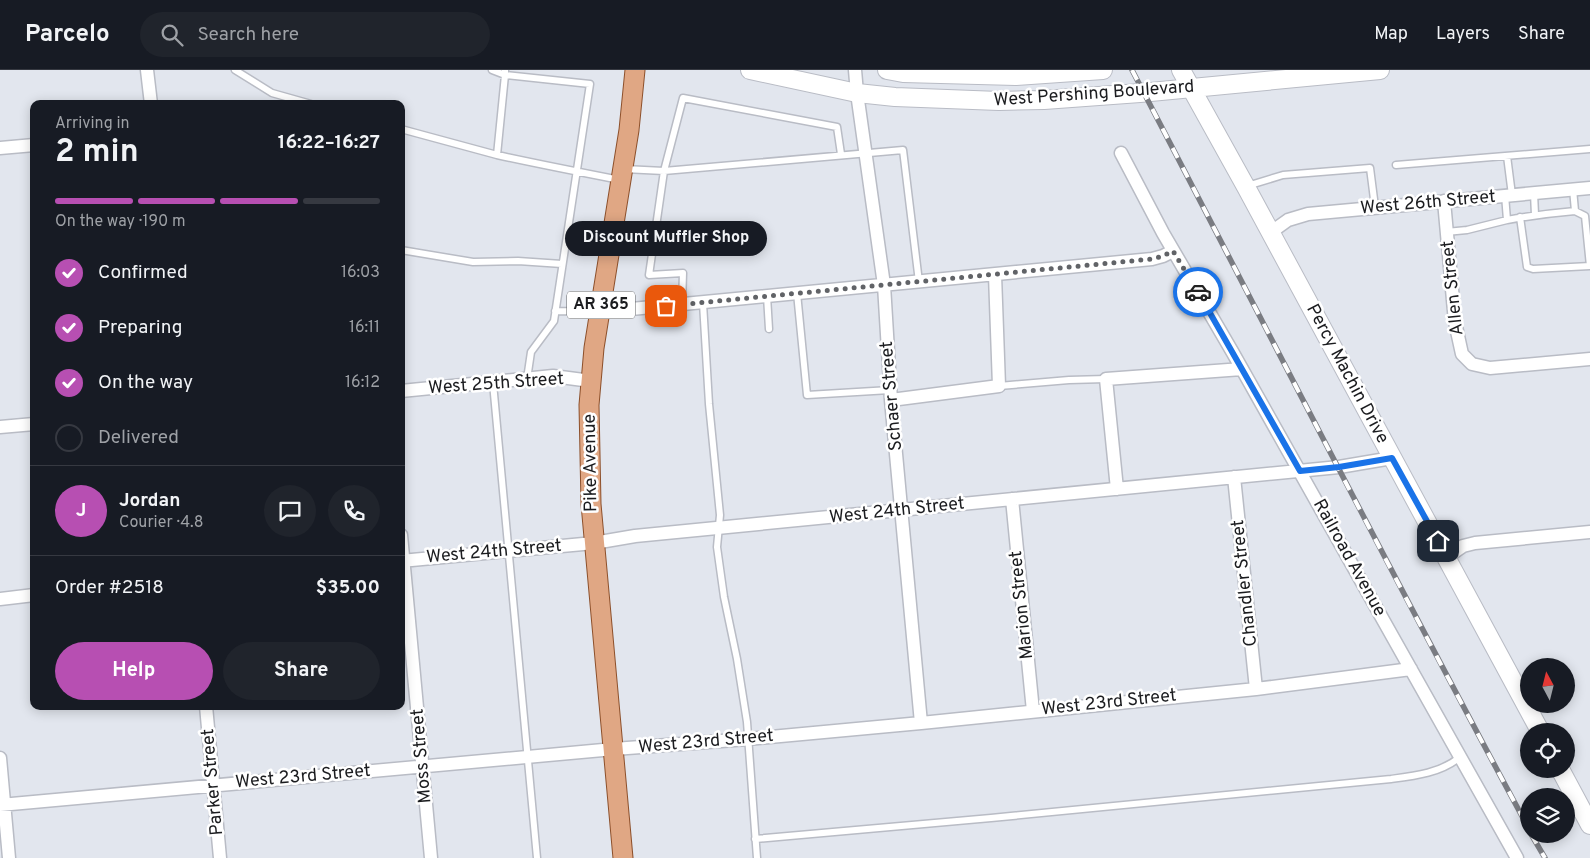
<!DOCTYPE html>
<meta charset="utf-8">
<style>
body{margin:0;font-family:Overpass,sans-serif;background:#20242c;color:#f1f3f6;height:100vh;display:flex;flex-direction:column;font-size:19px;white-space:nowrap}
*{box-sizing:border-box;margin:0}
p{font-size:16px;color:#9ea1a6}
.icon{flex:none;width:28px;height:28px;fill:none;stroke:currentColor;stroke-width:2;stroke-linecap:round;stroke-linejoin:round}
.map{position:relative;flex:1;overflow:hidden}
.sheet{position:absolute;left:30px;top:30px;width:375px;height:610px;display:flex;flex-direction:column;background:#171b24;border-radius:10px;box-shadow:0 2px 12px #0003}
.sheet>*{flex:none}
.needle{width:32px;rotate:353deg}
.controls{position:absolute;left:1520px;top:588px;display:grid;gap:10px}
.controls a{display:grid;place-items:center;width:55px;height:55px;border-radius:50%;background:#171b24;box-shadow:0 2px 12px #0003;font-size:25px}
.pin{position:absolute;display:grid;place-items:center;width:42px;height:42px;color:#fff;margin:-21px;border-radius:10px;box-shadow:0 2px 8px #0006}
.courier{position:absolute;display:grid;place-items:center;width:50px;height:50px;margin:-25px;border:4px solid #1a73e8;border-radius:50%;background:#fff;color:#222;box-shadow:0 1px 6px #0007}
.bubble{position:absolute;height:35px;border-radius:18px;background:#171b24;box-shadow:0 2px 12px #0003;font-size:16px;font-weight:700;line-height:35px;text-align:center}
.head em{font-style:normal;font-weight:700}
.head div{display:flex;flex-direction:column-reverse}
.head{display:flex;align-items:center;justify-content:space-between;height:85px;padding:0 25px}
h1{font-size:32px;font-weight:700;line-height:38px}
.bar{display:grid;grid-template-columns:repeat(4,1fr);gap:8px 5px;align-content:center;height:60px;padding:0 25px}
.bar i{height:6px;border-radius:4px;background:#363941}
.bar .active{background:#b74fb2}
.bar p{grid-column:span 4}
.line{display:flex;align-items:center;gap:12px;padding:0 25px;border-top:1px solid #363941}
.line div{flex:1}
.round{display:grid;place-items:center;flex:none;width:52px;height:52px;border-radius:26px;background:#20242c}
ol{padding:0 25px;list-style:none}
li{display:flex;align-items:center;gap:15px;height:55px}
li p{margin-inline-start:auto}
li .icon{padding:5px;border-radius:50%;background:#b74fb2;color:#fff;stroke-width:4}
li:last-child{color:#9ea1a6}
li i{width:28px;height:28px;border:2px solid #363941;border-radius:50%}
.action{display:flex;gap:10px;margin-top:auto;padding:10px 25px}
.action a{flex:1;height:58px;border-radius:30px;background:#b74fb2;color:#fff;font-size:20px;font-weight:700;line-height:58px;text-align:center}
.action a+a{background:#20242c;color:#f1f3f6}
header{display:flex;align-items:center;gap:30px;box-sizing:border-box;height:70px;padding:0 25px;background:#171b24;border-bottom:1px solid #363941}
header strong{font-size:24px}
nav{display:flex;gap:28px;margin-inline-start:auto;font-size:18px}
.search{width:350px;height:45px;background:#20242c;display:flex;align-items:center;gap:12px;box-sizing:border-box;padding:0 18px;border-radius:28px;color:#9ea1a6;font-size:19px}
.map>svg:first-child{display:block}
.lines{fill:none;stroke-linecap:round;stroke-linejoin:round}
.lane-casing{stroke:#b9bcc5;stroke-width:9}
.street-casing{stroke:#b9bcc5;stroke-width:15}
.secondary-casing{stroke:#b9bcc5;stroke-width:20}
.primary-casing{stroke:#8d502b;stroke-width:21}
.lane{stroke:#fff;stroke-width:6}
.street{stroke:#fff;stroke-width:12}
.secondary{stroke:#fff;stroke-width:18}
.primary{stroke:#e0a784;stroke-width:19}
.rail-casing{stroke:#7a7c82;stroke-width:5.5}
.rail{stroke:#fff;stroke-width:4;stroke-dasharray:11;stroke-linecap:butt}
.done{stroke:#616367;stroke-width:5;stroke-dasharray:0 9}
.route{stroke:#1a73e8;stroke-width:6}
.labels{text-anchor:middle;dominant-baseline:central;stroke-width:5;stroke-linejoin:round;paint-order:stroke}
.shield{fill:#fff;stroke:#5f6062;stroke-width:1}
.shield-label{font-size:16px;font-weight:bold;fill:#1b1c1f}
.street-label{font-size:18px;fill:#1b1c1f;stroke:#fff}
</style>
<header>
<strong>Parcelo</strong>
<div class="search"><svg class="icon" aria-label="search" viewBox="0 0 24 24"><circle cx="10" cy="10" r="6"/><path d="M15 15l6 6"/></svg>Search here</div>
<nav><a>Map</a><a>Layers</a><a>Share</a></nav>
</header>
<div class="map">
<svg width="1590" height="788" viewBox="0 0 1590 788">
<rect width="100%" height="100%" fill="#e2e6ee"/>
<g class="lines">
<defs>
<path id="lane" d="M 235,0 L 272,23 L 311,34
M 492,0 L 505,5 L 505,0
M 401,59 L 497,85
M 841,84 L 837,57 L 683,28 L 664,101 L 903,80 L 919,212
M 1507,86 L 1512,125
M 1396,95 L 1590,79
M 624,99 L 664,101 L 649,205 L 683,203 L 682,234
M 1247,116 L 1283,105 L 1370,98 L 1375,137
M 1573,119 L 1575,141
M 1534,123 L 1535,145
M 1507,150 C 1529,146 1552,143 1575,141 L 1585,146 L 1590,196 L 1533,199 L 1527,197 L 1520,147
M 1446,162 L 1467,160 L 1507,150 L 1505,125
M 401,180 L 473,192 L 518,191 L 562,194
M 797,223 L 807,325 L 890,320
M 767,226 L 769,259
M 703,233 L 709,334 L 720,445 L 717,477 L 724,527 L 737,589 L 747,652 L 757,788
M 555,241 L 599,242
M 527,309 L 531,282 L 554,251 L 590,14 L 505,5 L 497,85 C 538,94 579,102 620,110
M 493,313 L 537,788
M 999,316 L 1069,310 L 1106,309
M 755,769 L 991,748 L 1391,709 C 1415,706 1441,703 1460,687"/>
<path id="street" d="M 147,0 L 151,34
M 855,0 L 857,23 L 884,215 L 891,330 L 921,653
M 0,78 L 34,75
M 1121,83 L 1163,163 L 1233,283 L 1517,788
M 1444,131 L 1455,252 L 1462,284 L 1472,294 L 1490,298 L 1590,289
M 1270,163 L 1288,150 L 1308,144 L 1590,118
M 600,242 L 1152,189 L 1163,186 L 1173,181
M 401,321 L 553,306 L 591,311
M 891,330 L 999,316 L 995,205
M 0,357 L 34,354
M 1234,407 L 1256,619
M 1117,419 L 1106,309 L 1242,299
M 1012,429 L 1033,641
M 401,465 L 431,788
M 1447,487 L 1463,476 L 1475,473 L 1590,462
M 401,491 L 594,473 L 635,466 L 1339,397 L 1392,388
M 0,529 L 34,525
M 206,636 L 220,788
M 0,688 L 9,788
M 0,735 L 614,679 L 748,669 L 921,653 L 1256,619 L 1411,599"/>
<path id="secondary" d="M 750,0 L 857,23 L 895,27 L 999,31 L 1044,30 L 1140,23 L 1380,0
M 887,0 L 903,3 L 1016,6 L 1103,0
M 1181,0 L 1246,117 L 1540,661
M 1560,699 L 1590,755"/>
<path id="primary" d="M 623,788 L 591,434 L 589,335 L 594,278 L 629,60 L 635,0"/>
</defs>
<use href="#lane" class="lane-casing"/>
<use href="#street" class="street-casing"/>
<use href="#secondary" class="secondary-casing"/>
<use href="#primary" class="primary-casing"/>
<use href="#lane" class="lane"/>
<use href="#street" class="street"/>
<use href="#secondary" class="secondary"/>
<use href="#primary" class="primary"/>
<defs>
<path id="rail" d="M 1132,0 C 1264,253 1393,508 1529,759
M 1531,764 L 1545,788"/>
</defs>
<use href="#rail" class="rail-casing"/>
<use href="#rail" class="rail"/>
</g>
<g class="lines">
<path class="done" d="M 666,236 L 1152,189 L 1163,186 L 1173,181 L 1198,222"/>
<path class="route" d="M 1198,222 L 1300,401 L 1339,397 L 1392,388 L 1438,471"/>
</g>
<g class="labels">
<rect class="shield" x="567" y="221.5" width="68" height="27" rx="4"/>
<g class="shield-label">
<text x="601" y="235">AR 365</text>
</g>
<g class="street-label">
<text transform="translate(1094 24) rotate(-4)">West Pershing Boulevard</text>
<text transform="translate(1428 133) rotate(-5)">West 26th Street</text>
<text transform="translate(1453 218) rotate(-96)">Allen Street</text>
<text transform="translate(1347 304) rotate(62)">Percy Machin Drive</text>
<text transform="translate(496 314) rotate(-4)">West 25th Street</text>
<text transform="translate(892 326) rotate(-95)">Schaer Street</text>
<text transform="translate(591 393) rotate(-91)">Pike Avenue</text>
<text transform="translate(897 441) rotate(-6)">West 24th Street</text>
<text transform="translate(494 482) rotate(-5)">West 24th Street</text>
<text transform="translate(1349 488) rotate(61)">Railroad Avenue</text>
<text transform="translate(1245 513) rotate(-96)">Chandler Street</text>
<text transform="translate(1022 535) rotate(-96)">Marion Street</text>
<text transform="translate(1109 633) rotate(-6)">West 23rd Street</text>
<text transform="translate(706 672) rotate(-5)">West 23rd Street</text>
<text transform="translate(422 686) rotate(-95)">Moss Street</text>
<text transform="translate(303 707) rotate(-5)">West 23rd Street</text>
<text transform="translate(213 712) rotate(-95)">Parker Street</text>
</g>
</g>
</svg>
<div class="controls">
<a><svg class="needle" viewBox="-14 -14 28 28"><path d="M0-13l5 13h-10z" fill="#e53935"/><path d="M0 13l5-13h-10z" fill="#9ea1a6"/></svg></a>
<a><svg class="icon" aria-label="locate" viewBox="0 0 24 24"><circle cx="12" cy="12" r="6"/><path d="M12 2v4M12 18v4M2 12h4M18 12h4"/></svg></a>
<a><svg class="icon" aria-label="layers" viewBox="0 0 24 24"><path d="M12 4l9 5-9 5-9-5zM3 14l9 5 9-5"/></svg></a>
</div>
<div class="pin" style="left:666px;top:236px;background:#ea580c"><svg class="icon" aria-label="bag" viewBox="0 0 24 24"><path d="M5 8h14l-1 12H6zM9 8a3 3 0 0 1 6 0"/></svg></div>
<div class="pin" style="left:1438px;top:471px;background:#1f2937"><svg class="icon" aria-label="home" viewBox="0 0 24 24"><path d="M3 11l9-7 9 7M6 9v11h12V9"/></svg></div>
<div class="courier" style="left:1198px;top:222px"><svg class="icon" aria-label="car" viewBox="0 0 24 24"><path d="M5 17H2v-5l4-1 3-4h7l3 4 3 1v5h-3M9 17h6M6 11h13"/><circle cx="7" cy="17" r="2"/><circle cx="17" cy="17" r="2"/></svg></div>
<div class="bubble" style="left:565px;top:151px;width:202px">Discount Muffler Shop</div>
<section class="sheet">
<div class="head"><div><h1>2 min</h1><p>Arriving in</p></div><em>16:22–16:27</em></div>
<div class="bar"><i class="active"></i><i class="active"></i><i class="active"></i><i></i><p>On the way · 190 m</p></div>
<ol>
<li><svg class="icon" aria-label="check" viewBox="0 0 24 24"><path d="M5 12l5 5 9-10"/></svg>Confirmed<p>16:03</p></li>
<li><svg class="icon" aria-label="check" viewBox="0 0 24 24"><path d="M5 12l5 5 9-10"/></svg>Preparing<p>16:11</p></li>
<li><svg class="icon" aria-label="check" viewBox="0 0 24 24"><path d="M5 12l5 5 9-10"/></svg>On the way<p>16:12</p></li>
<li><i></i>Delivered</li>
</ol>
<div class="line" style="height:90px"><b class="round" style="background:#b74fb2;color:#fff">J</b><div><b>Jordan</b><p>Courier · 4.8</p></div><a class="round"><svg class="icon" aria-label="chat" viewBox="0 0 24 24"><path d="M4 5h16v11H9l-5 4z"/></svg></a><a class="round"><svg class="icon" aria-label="phone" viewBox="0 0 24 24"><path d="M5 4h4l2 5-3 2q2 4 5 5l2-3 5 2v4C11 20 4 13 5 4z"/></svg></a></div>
<div class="line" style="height:65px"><div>Order #2518</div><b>$35.00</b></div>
<div class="action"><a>Help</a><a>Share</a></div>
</section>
</div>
